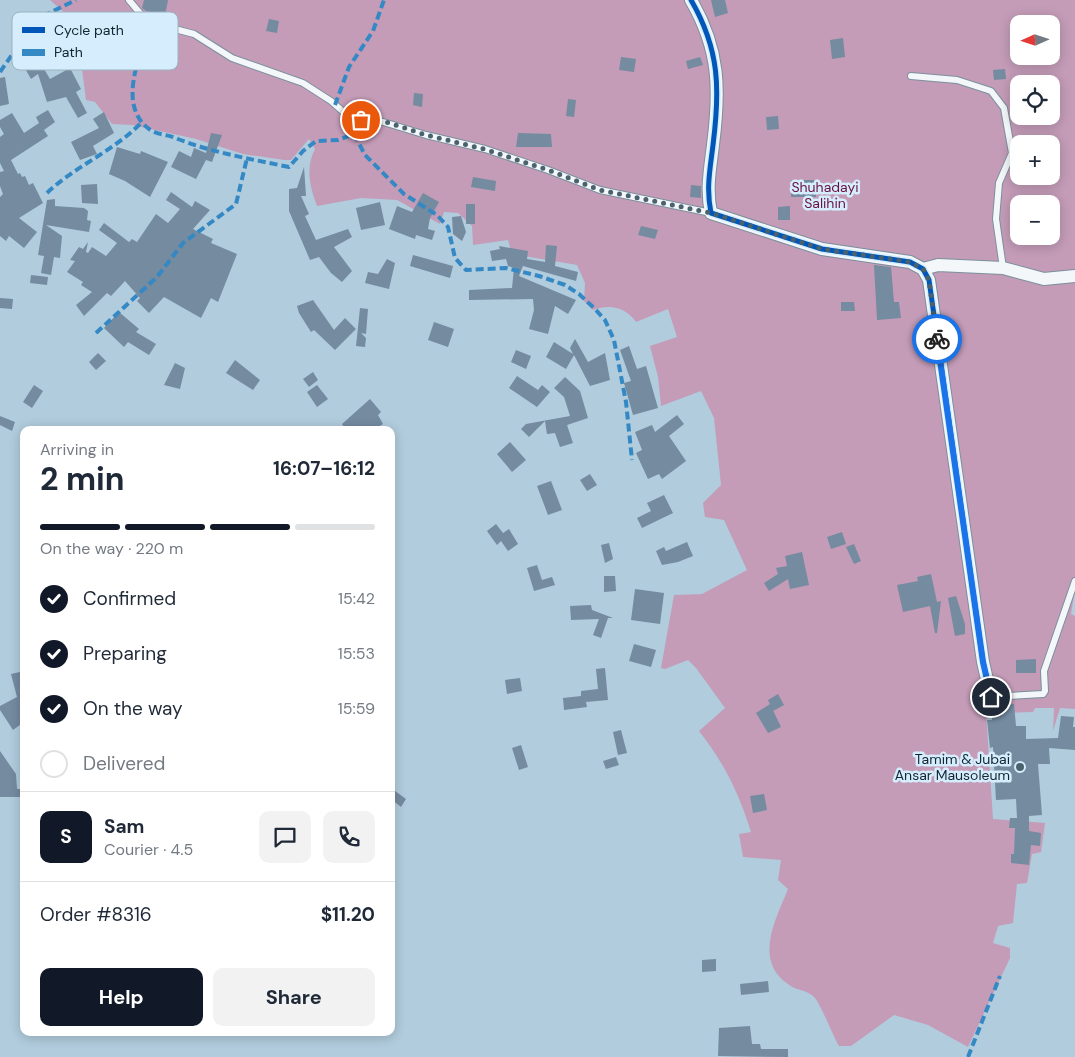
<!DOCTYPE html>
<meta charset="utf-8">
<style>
body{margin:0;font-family:"DM Sans",sans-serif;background:#f2f2f3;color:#1f2937;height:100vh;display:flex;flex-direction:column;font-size:19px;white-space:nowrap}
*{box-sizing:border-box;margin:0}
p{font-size:16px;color:#747a83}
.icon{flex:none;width:28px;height:28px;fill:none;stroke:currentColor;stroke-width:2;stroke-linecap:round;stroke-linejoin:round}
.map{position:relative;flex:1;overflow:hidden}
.side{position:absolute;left:20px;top:426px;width:375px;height:610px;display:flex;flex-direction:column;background:#fff;border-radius:10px;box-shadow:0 2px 12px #0003}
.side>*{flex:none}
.needle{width:32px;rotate:267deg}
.fabs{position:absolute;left:1010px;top:15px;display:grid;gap:10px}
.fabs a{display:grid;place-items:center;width:50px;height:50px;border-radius:10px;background:#fff;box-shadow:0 2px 12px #0003;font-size:25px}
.pin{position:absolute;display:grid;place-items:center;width:42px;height:42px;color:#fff;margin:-21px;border:2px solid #fff;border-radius:50%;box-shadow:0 1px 5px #0007}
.courier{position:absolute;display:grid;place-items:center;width:50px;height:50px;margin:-25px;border:4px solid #1a73e8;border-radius:50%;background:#fff;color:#222;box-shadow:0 1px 6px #0007}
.summary em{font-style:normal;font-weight:700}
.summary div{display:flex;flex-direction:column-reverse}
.summary{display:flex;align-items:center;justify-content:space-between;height:85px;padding:0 20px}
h1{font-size:32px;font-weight:700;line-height:38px}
.bar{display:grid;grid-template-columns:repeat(4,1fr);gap:8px 5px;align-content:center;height:60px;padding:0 20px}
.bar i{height:6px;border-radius:4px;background:#e0e1e3}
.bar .current{background:#111827}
.bar p{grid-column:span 4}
.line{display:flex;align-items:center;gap:12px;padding:0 20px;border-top:1px solid #e0e1e3}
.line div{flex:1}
.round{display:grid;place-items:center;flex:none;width:52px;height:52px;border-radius:10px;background:#f2f2f3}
ol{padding:0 20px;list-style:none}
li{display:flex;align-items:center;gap:15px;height:55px}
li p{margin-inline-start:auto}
li .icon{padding:5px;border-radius:50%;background:#111827;color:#fff;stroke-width:4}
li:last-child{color:#747a83}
li i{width:28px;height:28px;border:2px solid #e0e1e3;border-radius:50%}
.cta{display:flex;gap:10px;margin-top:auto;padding:10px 20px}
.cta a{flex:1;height:58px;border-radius:10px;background:#111827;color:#fff;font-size:20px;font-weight:700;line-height:58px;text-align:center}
.cta a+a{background:#f2f2f3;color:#1f2937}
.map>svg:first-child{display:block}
.green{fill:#c49cb8;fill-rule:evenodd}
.building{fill:#748ba0}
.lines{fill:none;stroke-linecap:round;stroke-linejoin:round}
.service-casing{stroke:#7b909d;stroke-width:8}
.minor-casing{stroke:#7b909d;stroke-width:14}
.service{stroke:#f3f7fa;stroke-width:6}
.minor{stroke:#f3f7fa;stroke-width:12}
.quiet{stroke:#3488c4;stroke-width:4;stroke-dasharray:8 4;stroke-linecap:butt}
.cycleway-casing{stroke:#d5edfd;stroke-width:8}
.cycleway{stroke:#0057b8;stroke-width:5}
.done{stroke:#4a616e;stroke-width:5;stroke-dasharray:0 9}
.route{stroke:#1a73e8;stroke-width:6}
.poi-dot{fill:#4a616e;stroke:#d5edfd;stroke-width:2}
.labels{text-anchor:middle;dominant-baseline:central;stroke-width:5;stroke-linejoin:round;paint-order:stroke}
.park-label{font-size:14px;fill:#6d133f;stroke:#d5edfd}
.poi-label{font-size:14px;fill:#132732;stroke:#d5edfd;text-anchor:end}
.key{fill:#d5edfd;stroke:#9bb2c0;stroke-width:1}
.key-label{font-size:14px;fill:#132732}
</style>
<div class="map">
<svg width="1075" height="1057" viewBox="0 0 1075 1057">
<rect width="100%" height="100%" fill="#b1ccdd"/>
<path class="green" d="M 50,0 L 1075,0 L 1075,589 L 1071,614 L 1075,616 L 1075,709 L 1060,708 L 1053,731 L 1054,708 L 1035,708 L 1033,712 L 1001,713 L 986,711 L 993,819 L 1045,823 L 1041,852 L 1032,854 L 1027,883 L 1017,884 L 1013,923 L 998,926 L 993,943 L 1010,948 L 1010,958 L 968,1047 L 928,1025 L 894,1015 L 851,1046 L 839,1046 C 833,1036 821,1005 815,998 C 807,989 796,991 788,984 C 753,960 776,919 788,889 L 778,880 L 781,860 L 743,857 L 739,834 L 751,832 C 739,793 724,763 699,731 L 725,708 L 696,668 L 688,660 L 665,669 L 661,668 L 674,595 L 702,594 L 747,570 L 724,520 L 705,517 L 703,503 L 721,485 L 714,418 L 701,391 L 661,406 L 658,377 L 650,346 L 677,337 L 668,309 L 636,322 C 625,307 610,304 593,310 L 584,301 L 585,283 L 577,265 L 512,254 L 508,240 L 473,245 L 472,226 L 458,213 L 444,212 L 440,224 L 397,200 L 361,198 L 317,206 C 310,187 305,168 315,149 L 309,139 L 291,160 L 284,160 L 243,154 L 196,139 L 132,125 L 112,124 L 95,102 L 86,100 L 76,23 ZM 1019,24 L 1051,24 L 1051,56 L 1019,56 ZM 1019,84 L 1051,84 L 1051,116 L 1019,116 ZM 1019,144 L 1051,144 L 1051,176 L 1019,176 ZM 1019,204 L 1051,204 L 1051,236 L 1019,236 Z"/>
<path class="building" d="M 144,0 L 168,0 L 165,16 L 146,11 L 142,8 Z
M 711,0 L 725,0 L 728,13 L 715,17 Z
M 269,19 L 279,21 L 277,33 L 266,31 Z
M 74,28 L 76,39 L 53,49 L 52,47 L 37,57 L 50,79 L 70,68 L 81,89 L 76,92 L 87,113 L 78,118 L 66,97 L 47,102 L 38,74 L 31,79 L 16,53 L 39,38 Z
M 843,38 L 845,57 L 832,59 L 830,40 Z
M 621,57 L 636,59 L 634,72 L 619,70 Z
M 700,57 L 703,65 L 688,69 L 686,61 Z
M 1005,69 L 1006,79 L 994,80 L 993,70 Z
M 5,77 L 9,104 L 0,106 L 0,78 Z
M 414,93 L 423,94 L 422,107 L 413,105 Z
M 568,99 L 576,100 L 574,117 L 566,116 Z
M 48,110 L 55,122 L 44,130 L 48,136 L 11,160 L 18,174 L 20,173 L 22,177 L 25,176 L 29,185 L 33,183 L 43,203 L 19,218 L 37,232 L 24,248 L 9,236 L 6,241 L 0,236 L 0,197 L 3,194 L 0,186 L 0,172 L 4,171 L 0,163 L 0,137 L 4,134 L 0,127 L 0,120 L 12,113 L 24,133 L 39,123 L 36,117 Z
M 104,112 L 114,133 L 93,146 L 97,154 L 80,160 L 71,142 L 99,128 L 93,119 Z
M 778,116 L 779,129 L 767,130 L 766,117 Z
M 211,133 L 222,135 L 212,162 L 206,160 L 196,179 L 171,167 L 179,151 L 191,157 L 194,148 L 206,153 Z
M 518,133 L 551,134 L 552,147 L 516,147 Z
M 117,147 L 140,154 L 141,151 L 168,162 L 150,197 L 125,181 L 109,174 Z
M 304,167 L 306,196 L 301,196 L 309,214 L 305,216 L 316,240 L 348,229 L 352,237 L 334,247 L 352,271 L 342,282 L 331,273 L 319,257 L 310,260 L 289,211 L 289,189 L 297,188 Z
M 473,177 L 496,181 L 495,191 L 471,187 Z
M 791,180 L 817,180 L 816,197 L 791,197 Z
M 97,184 L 98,204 L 82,203 L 81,185 Z
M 691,185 L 701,186 L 701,198 L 690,197 Z
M 171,192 L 192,207 L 195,201 L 210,210 L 193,229 L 213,239 L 211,243 L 237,254 L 218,302 L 211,298 L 201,318 L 164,297 L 149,313 L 137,301 L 140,298 L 125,281 L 111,296 L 107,293 L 84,316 L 76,305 L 92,292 L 81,285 L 83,282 L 67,272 L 75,261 L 70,260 L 79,247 L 83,249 L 88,242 L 86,252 L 88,253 L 92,247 L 106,256 L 117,243 L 99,230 L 104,223 L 129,242 L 132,239 L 137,242 L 156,214 L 168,223 L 180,209 L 166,200 Z
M 423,193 L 439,202 L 430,218 L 428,229 L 435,231 L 432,240 L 416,235 L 415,239 L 389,229 L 397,206 L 412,212 Z
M 55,199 L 55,206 L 84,208 L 88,211 L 87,220 L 91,221 L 89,232 L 46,225 L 62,236 L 60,258 L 54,257 L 51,275 L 41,273 L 44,256 L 38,255 L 47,200 Z
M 380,202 L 385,225 L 361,230 L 356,208 Z
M 466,204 L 475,204 L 475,224 L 466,224 Z
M 790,206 L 790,220 L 778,220 L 778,207 Z
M 461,216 L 466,232 L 462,241 L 453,234 L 452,217 Z
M 641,226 L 658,230 L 655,239 L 638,235 Z
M 546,245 L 557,246 L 555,266 L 578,272 L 576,281 L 523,266 L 519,276 L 576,300 L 568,314 L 555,306 L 548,334 L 529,329 L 534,310 L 533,299 L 469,300 L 469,290 L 512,288 L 514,268 L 508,266 L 506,259 L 492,261 L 490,251 L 500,249 L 499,246 L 528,251 L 527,259 L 545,262 Z
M 413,255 L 453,266 L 450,278 L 410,266 Z
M 387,259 L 395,263 L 389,289 L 365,283 L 368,272 L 378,274 Z
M 874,265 L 891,267 L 894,302 L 899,302 L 901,318 L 877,320 Z
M 31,275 L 48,277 L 47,285 L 30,283 Z
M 0,298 L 13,299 L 12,309 L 0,308 Z
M 313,300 L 334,330 L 345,318 L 356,329 L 335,350 L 314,330 L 311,332 L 299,313 L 297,306 Z
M 841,302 L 854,302 L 855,311 L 841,311 Z
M 360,308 L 368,309 L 366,334 L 361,333 L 366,338 L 365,347 L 356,346 Z
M 119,312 L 139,329 L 136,332 L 156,344 L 149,355 L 128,342 L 124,347 L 104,328 Z
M 434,322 L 454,329 L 448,347 L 428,340 Z
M 575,339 L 588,362 L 605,353 L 610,380 L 590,386 L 574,355 L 566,369 L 546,357 L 554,342 L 573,354 L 570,348 Z
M 629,346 L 637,369 L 646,366 L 658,408 L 633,415 L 624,383 L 631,381 L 620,350 Z
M 516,350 L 531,356 L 526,369 L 511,362 Z
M 98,353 L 106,361 L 96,370 L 89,362 Z
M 235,360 L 260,380 L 253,390 L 226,373 Z
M 175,363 L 185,368 L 180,389 L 164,385 Z
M 313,372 L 318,380 L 309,387 L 303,379 Z
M 517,376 L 538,390 L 542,385 L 550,392 L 537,407 L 509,388 Z
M 565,377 L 580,391 L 588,418 L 567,425 L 573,443 L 560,447 L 555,433 L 547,434 L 545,421 L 529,437 L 521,429 L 526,424 L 570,416 L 564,397 L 554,388 Z
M 34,385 L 43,391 L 32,408 L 23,402 Z
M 317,385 L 328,399 L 317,407 L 307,392 Z
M 370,399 L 381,412 L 378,415 L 383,424 L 373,430 L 346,430 L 342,424 Z
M 677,415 L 684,424 L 669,436 L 686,461 L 662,479 L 659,474 L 648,479 L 636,453 L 642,450 L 635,432 L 652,425 L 655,432 Z
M 0,416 L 15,422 L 12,431 L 0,425 Z
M 510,442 L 526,460 L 512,472 L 497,454 Z
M 590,474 L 597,485 L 587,491 L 580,480 Z
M 551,481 L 562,510 L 548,515 L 537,486 Z
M 664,495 L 673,513 L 642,528 L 637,518 L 651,511 L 647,503 Z
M 496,524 L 503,533 L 509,529 L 518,544 L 508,551 L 501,541 L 497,545 L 487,531 Z
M 842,532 L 846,544 L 831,549 L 827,537 Z
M 687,542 L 693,556 L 678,562 L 662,565 L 656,551 L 664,547 L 666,551 Z
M 609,543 L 613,559 L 605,563 L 601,545 Z
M 854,544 L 861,561 L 854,564 L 846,547 Z
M 802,552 L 809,585 L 790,589 L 788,579 L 769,591 L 764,583 L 778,574 L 776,568 L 787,566 L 785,556 Z
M 537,565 L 542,580 L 552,577 L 555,585 L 534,591 L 527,568 Z
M 931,574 L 937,602 L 941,601 L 937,633 L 935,633 L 930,606 L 903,612 L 897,585 L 918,581 L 917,577 Z
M 604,576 L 615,576 L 616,591 L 604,592 Z
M 635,589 L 664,593 L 660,624 L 631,620 Z
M 956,596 L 965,624 L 965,634 L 955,636 L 948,598 Z
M 591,605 L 592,610 L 613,618 L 608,618 L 601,638 L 593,635 L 599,619 L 571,620 L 570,606 Z
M 634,644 L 656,650 L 651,667 L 629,661 Z
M 1036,659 L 1036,673 L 1016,673 L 1016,660 Z
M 605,668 L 608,700 L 586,702 L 587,707 L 564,710 L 563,698 L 581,696 L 581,691 L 598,689 L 596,669 Z
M 24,671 L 24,722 L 13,730 L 0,710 L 0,706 L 17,697 L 11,674 Z
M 520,678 L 522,691 L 507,694 L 505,680 Z
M 778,694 L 784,705 L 773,711 L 768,700 Z
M 770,704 L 781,727 L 768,733 L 756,713 Z
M 1014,704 L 1016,726 L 1026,726 L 1026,739 L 1058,738 L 1061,716 L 1074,717 L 1073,727 L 1075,727 L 1075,750 L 1049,748 L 1050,764 L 1038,764 L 1042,815 L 1029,816 L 1029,831 L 1041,833 L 1040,846 L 1031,845 L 1029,865 L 1011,863 L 1011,854 L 1014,854 L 1015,828 L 1009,828 L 1010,818 L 1017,818 L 1016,799 L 996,800 L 993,747 L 990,748 L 987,720 L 992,720 L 991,705 Z
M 621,730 L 627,753 L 618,755 L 613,732 Z
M 521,745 L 528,767 L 519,770 L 512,748 Z
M 0,751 L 16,774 L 17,789 L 24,789 L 24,797 L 0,797 Z
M 616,757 L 619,765 L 606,769 L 603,761 Z
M 391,788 L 406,799 L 401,807 L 391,799 Z
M 764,794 L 767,810 L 753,813 L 750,796 Z
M 716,959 L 716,971 L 702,972 L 702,960 Z
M 768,981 L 769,992 L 741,995 L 740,984 Z
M 750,1026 L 752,1044 L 760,1044 L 761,1049 L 788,1049 L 788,1057 L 718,1056 L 719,1028 Z"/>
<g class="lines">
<defs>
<path id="service" d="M 129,0 L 139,12 L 152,23 L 194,34 L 232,58 L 303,83 L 331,101 L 348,116 L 361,120 L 380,121 L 426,135 L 485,149 L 548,170 L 600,190 L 711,213
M 911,76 L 957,80 L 991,91 L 1004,108 L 1012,153 L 999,183 L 996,219 L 1003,268
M 991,697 L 1043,694 L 1045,691 L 1044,671 L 1075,581"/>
<path id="minor" d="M 691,0 C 720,50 720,90 713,145 C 710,170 706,188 711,213 L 822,249 L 910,262 L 923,269 L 929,280 L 983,662 L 991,697
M 923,269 L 938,265 L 1003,268 L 1044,279 L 1075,276"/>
</defs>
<use href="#service" class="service-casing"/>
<use href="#minor" class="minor-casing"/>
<use href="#service" class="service"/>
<use href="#minor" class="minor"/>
<path class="quiet" d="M 152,23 C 140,54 115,108 152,131 C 160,135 170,135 178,139 C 214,153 251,159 289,167 L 303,151 L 316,141 L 338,140 L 354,134 L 361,120
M 0,72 L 16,49 L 41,30 L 47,14 L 76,0
M 335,105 L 349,67 L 373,31 L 384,0
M 354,134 L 365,155 L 404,194 L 437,215 L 448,227 L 455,258 L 466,270 L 506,268 L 539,276 L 565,285 L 579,294 L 594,308 L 605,320 L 614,340 L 626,402 L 632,460
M 47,193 C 75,166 114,151 141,123
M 96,333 L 157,277 L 183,243 L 236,204 L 247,158
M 968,1057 L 1000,976"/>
<defs>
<path id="cycleway" d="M 691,0 C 720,50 720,90 713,145 C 710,170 706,188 711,213 L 822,249 L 910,262 L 923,269 L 929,280 L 983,662 L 991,697"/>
</defs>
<use href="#cycleway" class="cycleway-casing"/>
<use href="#cycleway" class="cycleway"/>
</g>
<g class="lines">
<path class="done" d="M 361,120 L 380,120 L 426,135 L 484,149 L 548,170 L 600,190 L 711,213 L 822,249 L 910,262 L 923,269 L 929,280 L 937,339"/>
<path class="route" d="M 937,339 L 983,662 L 991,697"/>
</g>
<circle class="poi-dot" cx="1020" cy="767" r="5"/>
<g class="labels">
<g class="park-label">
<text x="825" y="187">Shuhadayi<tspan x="825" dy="16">Salihin</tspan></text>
</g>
<g class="poi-label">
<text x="1010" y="759">Tamim &amp; Jubai<tspan x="1010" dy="16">Ansar Mausoleum</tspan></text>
</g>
</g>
<rect x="12" y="12" width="166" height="58" rx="8" class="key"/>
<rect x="22" y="27" width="23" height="6" fill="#0057b8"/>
<rect x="22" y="49" width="23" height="7" fill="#3488c4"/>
<g class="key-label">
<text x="54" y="35">Cycle path</text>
<text x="54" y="57">Path</text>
</g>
</svg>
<div class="fabs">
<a><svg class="needle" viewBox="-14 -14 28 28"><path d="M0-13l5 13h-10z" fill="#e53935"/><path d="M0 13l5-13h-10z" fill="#747a83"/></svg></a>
<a><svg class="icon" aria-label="locate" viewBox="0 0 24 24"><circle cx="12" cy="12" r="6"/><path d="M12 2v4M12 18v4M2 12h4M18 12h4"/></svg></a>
<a>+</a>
<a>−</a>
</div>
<div class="pin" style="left:361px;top:120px;background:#ea580c"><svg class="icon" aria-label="bag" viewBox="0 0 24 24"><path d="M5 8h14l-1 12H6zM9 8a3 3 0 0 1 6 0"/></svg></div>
<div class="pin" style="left:991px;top:697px;background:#1f2937"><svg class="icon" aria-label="home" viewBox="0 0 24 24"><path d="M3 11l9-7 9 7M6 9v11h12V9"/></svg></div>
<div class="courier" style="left:937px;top:339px"><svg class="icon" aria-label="bike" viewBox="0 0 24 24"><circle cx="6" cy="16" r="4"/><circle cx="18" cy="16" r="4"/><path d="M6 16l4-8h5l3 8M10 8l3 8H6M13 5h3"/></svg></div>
<section class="side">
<div class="summary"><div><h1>2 min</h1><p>Arriving in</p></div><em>16:07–16:12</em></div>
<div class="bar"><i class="current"></i><i class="current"></i><i class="current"></i><i></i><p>On the way · 220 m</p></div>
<ol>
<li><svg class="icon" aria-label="check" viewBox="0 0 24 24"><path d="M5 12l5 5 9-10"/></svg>Confirmed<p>15:42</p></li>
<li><svg class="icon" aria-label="check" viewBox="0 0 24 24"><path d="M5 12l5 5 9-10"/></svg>Preparing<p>15:53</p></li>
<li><svg class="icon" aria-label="check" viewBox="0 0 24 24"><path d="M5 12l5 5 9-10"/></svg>On the way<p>15:59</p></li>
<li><i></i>Delivered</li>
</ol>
<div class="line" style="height:90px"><b class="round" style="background:#111827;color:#fff">S</b><div><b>Sam</b><p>Courier · 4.5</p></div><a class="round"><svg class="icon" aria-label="chat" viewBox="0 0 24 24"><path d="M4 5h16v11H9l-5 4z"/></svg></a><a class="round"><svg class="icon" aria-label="phone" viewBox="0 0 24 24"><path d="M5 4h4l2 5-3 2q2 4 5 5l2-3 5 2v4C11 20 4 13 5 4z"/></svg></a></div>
<div class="line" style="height:65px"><div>Order #8316</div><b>$11.20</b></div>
<div class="cta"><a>Help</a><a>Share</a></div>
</section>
</div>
